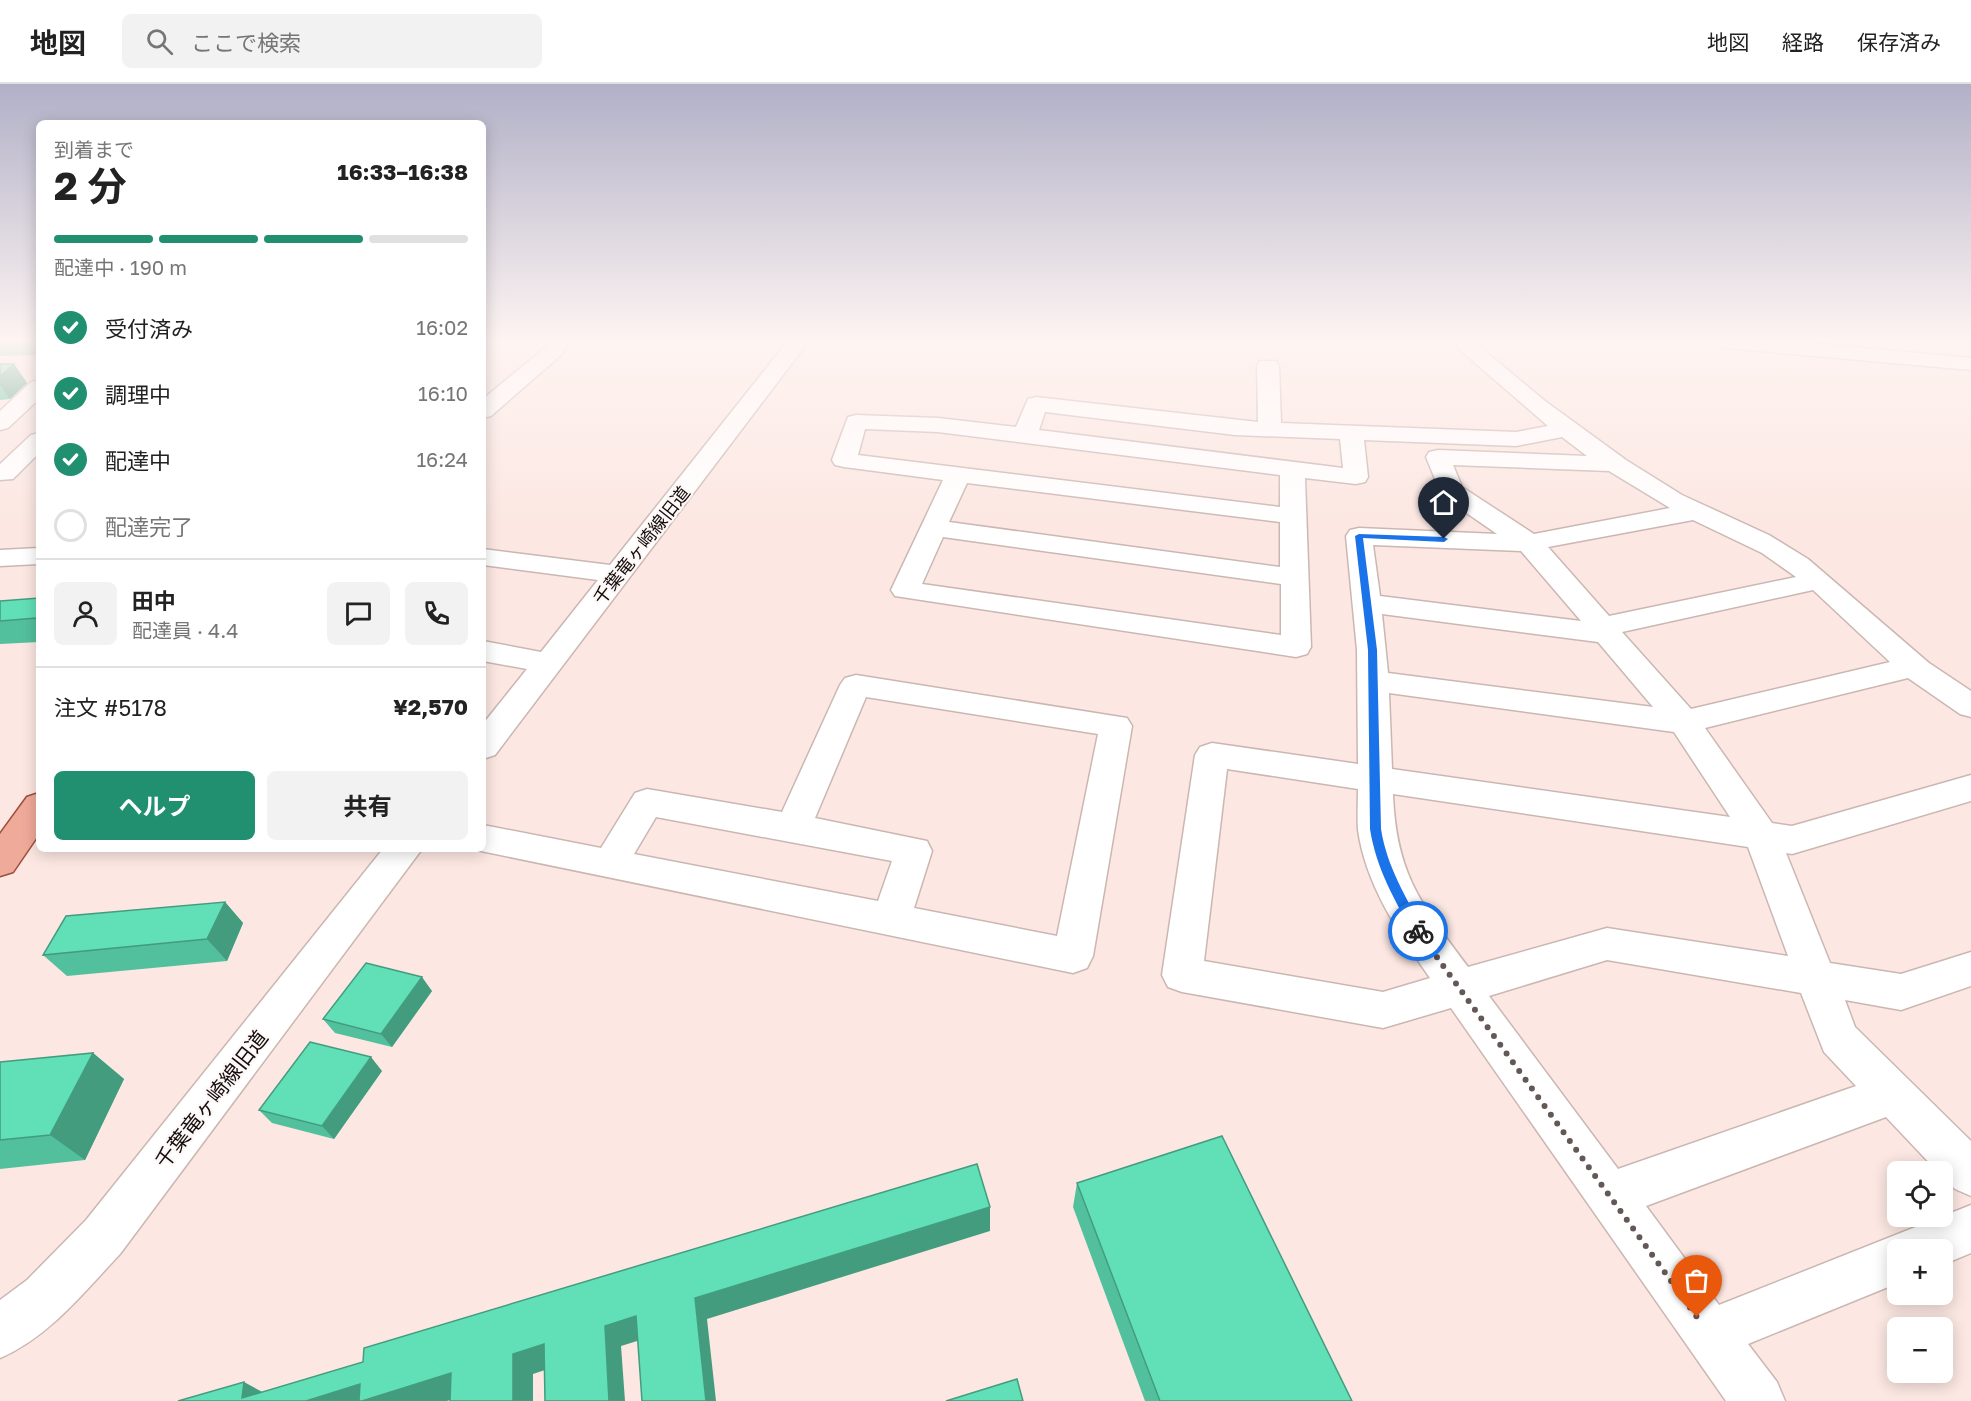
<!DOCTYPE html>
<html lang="ja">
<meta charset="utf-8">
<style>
body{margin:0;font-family:"Golos Text","Noto Sans JP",sans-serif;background:#f2f2f2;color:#222;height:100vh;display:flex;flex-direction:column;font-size:22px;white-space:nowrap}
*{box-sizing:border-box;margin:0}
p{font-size:20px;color:#767676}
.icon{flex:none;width:33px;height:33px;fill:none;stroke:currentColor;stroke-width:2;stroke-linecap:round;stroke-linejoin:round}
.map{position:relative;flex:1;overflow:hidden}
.details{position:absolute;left:36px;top:36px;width:450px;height:732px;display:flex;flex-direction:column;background:#fff;border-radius:9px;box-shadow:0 3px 15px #0003}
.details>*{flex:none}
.tools{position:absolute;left:1887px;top:1077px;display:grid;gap:12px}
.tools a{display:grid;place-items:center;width:66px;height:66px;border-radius:9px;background:#fff;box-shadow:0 3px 15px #0003;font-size:30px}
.pin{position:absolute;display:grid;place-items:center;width:51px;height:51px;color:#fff;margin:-62px -26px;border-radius:50% 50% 50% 0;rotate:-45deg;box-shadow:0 0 6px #0007}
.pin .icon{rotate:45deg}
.courier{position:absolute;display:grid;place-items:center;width:60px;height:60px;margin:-30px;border:4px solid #1a73e8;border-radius:50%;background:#fff;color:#222;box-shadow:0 2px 8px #0007}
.headline em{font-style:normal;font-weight:700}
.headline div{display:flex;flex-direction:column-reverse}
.headline{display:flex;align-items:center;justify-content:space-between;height:102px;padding:0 18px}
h1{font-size:39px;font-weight:700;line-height:45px}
.bar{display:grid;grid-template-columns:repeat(4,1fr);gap:9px 6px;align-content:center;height:72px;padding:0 18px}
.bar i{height:8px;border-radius:4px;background:#e0e0e0}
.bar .active{background:#209070}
.bar p{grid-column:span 4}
.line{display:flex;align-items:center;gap:15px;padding:0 18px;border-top:2px solid #e0e0e0}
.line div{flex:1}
.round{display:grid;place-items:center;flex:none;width:63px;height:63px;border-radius:9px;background:#f2f2f2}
ol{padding:0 18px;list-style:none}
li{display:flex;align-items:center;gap:18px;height:66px}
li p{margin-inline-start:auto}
li .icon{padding:6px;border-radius:50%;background:#209070;color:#fff;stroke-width:4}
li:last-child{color:#767676}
li i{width:33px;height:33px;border:3px solid #e0e0e0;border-radius:50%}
.cta{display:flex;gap:12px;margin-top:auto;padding:12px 18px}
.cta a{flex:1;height:69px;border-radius:9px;background:#209070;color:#fff;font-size:24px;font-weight:700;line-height:69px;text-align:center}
.cta a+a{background:#f2f2f2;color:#222}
header{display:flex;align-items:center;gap:36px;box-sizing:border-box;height:84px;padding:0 30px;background:#fff;border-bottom:2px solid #e0e0e0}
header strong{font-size:28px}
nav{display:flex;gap:33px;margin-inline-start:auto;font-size:21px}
.search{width:420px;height:54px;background:#f2f2f2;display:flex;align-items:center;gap:15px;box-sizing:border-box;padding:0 21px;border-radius:9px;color:#767676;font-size:22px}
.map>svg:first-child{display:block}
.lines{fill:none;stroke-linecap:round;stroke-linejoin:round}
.minor-casing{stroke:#cbb7b2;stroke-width:3}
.major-casing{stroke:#9c4e3b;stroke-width:3}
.minor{fill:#fff;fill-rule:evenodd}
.major{fill:#f0aa9a;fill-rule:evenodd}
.wall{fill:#53c09d}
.shaded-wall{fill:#449c7f}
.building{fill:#61dfb6;stroke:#449c7f;stroke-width:1.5}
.route{fill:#1a73e8}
.done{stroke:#645856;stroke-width:6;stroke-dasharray:0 10.8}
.labels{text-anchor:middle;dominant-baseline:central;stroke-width:4.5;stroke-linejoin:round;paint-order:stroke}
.street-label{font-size:18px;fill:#120b0a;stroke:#fdf8f7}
.near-street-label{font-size:21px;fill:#120b0a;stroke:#fdf8f7}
</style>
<header>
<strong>地図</strong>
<div class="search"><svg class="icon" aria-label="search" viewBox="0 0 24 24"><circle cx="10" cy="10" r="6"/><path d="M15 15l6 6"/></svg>ここで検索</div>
<nav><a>地図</a><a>経路</a><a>保存済み</a></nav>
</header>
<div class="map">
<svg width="1971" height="1317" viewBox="0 0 1971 1317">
<rect width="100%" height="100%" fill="#fce7e2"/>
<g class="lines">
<defs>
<path id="minor" d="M 548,258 L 568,258 L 562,270 L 491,332 L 483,334 L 483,315 L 546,263 Z
M 787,258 L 808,258 L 495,671 L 483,675 L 483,640 L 527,585 L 483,577 L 483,557 L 541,568 L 598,496 L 483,481 L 483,465 L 610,481 Z
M 1451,258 L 1474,258 L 1545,317 L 1626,376 L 1682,411 L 1769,451 L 1808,475 L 1929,579 L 1971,607 L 1971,633 L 1960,630 L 1908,594 L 1705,644 L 1772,739 L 1792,742 L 1971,691 L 1971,717 L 1792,770 L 1786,769 L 1830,879 L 1901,890 L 1971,868 L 1971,902 L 1901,926 L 1845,916 L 1855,943 L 1971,1057 L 1971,1112 L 1955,1105 L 1942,1093 L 1942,1088 L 1938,1088 L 1886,1033 L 1646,1122 L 1719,1221 L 1971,1121 L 1971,1169 L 1942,1181 L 1942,1166 L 1898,1166 L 1898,1199 L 1748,1260 L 1777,1298 L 1785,1317 L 1726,1317 L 1451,924 L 1383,944 L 1182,908 L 1168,903 L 1162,891 L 1195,671 L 1200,663 L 1212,659 L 1358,680 L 1357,566 L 1346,452 L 1350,446 L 1359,444 L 1497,450 L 1442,412 L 1426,373 L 1429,368 L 1438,366 L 1587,372 L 1562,353 L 1516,362 L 1364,356 L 1368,393 L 1365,398 L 1356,400 L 1305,394 L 1311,563 L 1307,570 L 1296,573 L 895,512 L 891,506 L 943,396 L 844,383 L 835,381 L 832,376 L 848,333 L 856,331 L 938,334 L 1016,343 L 1028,315 L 1036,313 L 1258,338 L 1257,282 L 1260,277 L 1276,277 L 1279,282 L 1281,339 L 1516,348 L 1548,342 ZM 1045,328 L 1235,351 L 1340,355 L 1343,384 L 1039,346 ZM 865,345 L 938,348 L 1280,391 L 1280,423 L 858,371 ZM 1453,381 L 1609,387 L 1670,424 L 1534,450 L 1462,403 ZM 967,399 L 1280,438 L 1280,483 L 949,438 ZM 1693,436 L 1762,469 L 1796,493 L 1609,532 L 1548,463 ZM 943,453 L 1281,500 L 1281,551 L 922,500 ZM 1373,461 L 1521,467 L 1581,537 L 1380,512 ZM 1813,506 L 1890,578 L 1691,625 L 1622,548 ZM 1382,530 L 1598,558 L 1653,623 L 1388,589 ZM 1389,609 L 1674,648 L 1730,733 L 1392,685 ZM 1227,685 L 1358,705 C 1358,718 1357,733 1358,746 C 1366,802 1399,849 1430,894 L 1383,908 L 1204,877 ZM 1393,710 L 1748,763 L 1788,872 L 1607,844 L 1468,883 C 1422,821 1396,791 1393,710 ZM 1607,876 L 1801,909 L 1824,968 L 1856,1002 L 1618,1085 L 1489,912 Z
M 1716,258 L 1797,258 L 1971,274 L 1971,286 L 1726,264 L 1719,262 Z
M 39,296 L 39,315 L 8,344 L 0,346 L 0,327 L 31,298 Z
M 39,349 L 39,369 L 13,395 L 0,396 L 0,380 L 31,351 Z
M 39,464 L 39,480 L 0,482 L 0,466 Z
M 856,591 L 1127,634 L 1132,642 L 1093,872 L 1087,884 L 1073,889 L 471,765 L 483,765 L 483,741 L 601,764 L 635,709 L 647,705 L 782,728 L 840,601 L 845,594 ZM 866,613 L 1098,650 L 1057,852 L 914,824 L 932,767 L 927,757 L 815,734 ZM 656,733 L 892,777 L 878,817 L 634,770 Z
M 383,765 L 422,765 L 120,1170 C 84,1208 49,1253 0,1274 L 0,1216 L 27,1196 L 86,1136 Z"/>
<path id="major" d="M 39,709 L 39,750 L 13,788 L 0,792 L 0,750 L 27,713 Z"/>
</defs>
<use href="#minor" class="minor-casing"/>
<use href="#major" class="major-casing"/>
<use href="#minor" class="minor"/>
<use href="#major" class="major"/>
</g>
<path class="wall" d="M 0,258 L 39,258 L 39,271 L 0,272 Z
M 0,280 L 14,280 L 27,299 L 10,315 L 0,316 Z
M 39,514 L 39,558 L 0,560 L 0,517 Z
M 225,818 L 243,839 L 227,877 L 67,892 L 43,871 Z
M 432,907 L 392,963 L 335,949 L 323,935 Z
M 93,969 L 124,995 L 85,1076 L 0,1085 L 0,978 Z
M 382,987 L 334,1055 L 272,1039 L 259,1026 Z
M 1077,1099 L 1352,1317 L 1145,1317 L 1073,1123 Z"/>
<path class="shaded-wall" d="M 14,280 L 27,299 L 10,315 L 0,301 L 0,292 Z
M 225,818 L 243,839 L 227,877 L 207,855 Z
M 422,893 L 432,907 L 392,963 L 381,950 Z
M 93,969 L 124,995 L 85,1076 L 50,1051 Z
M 371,973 L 382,987 L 334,1055 L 322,1042 Z
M 990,1123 L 990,1147 L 707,1235 L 716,1317 L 706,1317 L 695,1214 Z
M 636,1232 L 650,1253 L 621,1262 L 625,1317 L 609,1317 L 605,1242 Z
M 544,1260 L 563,1280 L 533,1290 L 533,1317 L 513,1317 L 513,1270 Z
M 451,1289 L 474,1308 L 447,1317 L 306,1317 L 360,1300 Z
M 244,1298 L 277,1316 L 242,1314 Z"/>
<path class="building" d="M 0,280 L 14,280 L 0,292 Z
M 39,514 L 39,532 L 37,534 L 0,537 L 0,517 Z
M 225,818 L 207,855 L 43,871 L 66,832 Z
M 366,879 L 422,893 L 381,950 L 323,935 Z
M 310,958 L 371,973 L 322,1042 L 259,1026 Z
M 93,969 L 50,1051 L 0,1056 L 0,978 Z
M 1222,1052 L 1352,1317 L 1160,1317 L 1077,1099 Z
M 977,1080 L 990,1123 L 695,1214 L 706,1317 L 642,1317 L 636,1232 L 605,1242 L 609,1317 L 545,1317 L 544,1260 L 513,1270 L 513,1317 L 450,1317 L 451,1289 L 362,1317 L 359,1317 L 360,1300 L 306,1317 L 178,1317 L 244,1298 L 242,1314 L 363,1278 L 364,1264 Z
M 1017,1295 L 1023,1317 L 946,1317 Z"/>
<linearGradient id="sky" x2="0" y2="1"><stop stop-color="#b1b0c7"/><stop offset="0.58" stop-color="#fef4f2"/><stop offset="1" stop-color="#fef4f2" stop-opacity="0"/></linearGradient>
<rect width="1971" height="443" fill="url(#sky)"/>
<path class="route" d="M 1359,450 L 1444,453 L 1448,455 L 1444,458 L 1363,454 L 1377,566 L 1381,745 C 1387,783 1406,813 1424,847 L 1418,851 L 1414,850 C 1395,817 1376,784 1370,745 L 1368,566 L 1355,452 Z"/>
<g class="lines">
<path class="done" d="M 1418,847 L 1697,1233"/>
</g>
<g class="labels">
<g class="street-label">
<text transform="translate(641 461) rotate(-52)">千葉竜ヶ崎線旧道</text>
</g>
<g class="near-street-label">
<text transform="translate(211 1015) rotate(-52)">千葉竜ヶ崎線旧道</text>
</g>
</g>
</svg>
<div class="tools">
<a><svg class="icon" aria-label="locate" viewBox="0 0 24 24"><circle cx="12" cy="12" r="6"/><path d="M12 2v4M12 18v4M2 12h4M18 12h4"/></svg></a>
<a>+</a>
<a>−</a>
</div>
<div class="pin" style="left:1697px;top:1233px;background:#ea580c"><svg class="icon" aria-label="bag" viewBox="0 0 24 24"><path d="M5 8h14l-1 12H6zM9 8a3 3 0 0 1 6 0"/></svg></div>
<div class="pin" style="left:1444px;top:455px;background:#1f2937"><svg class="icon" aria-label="home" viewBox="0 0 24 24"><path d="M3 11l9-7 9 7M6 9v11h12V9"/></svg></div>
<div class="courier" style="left:1418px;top:847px"><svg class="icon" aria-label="bike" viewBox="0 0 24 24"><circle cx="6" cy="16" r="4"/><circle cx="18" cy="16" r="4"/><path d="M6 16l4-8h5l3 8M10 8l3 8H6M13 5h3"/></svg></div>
<section class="details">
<div class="headline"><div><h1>2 分</h1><p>到着まで</p></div><em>16:33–16:38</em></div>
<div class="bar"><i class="active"></i><i class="active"></i><i class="active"></i><i></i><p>配達中 · 190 m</p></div>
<ol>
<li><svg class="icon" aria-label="check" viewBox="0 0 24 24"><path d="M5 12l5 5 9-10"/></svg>受付済み<p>16:02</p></li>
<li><svg class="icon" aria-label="check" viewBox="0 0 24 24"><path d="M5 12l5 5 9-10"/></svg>調理中<p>16:10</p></li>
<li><svg class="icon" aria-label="check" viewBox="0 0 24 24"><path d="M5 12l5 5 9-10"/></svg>配達中<p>16:24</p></li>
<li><i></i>配達完了</li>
</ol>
<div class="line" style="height:108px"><a class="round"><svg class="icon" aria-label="person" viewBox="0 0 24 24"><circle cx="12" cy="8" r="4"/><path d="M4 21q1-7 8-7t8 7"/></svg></a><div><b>田中</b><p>配達員 · 4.4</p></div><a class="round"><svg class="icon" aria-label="chat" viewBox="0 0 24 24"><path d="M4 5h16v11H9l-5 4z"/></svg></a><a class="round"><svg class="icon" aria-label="phone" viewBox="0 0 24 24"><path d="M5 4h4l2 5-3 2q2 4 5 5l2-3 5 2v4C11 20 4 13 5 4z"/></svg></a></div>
<div class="line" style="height:78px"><div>注文 #5178</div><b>¥2,570</b></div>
<div class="cta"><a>ヘルプ</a><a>共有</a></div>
</section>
</div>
